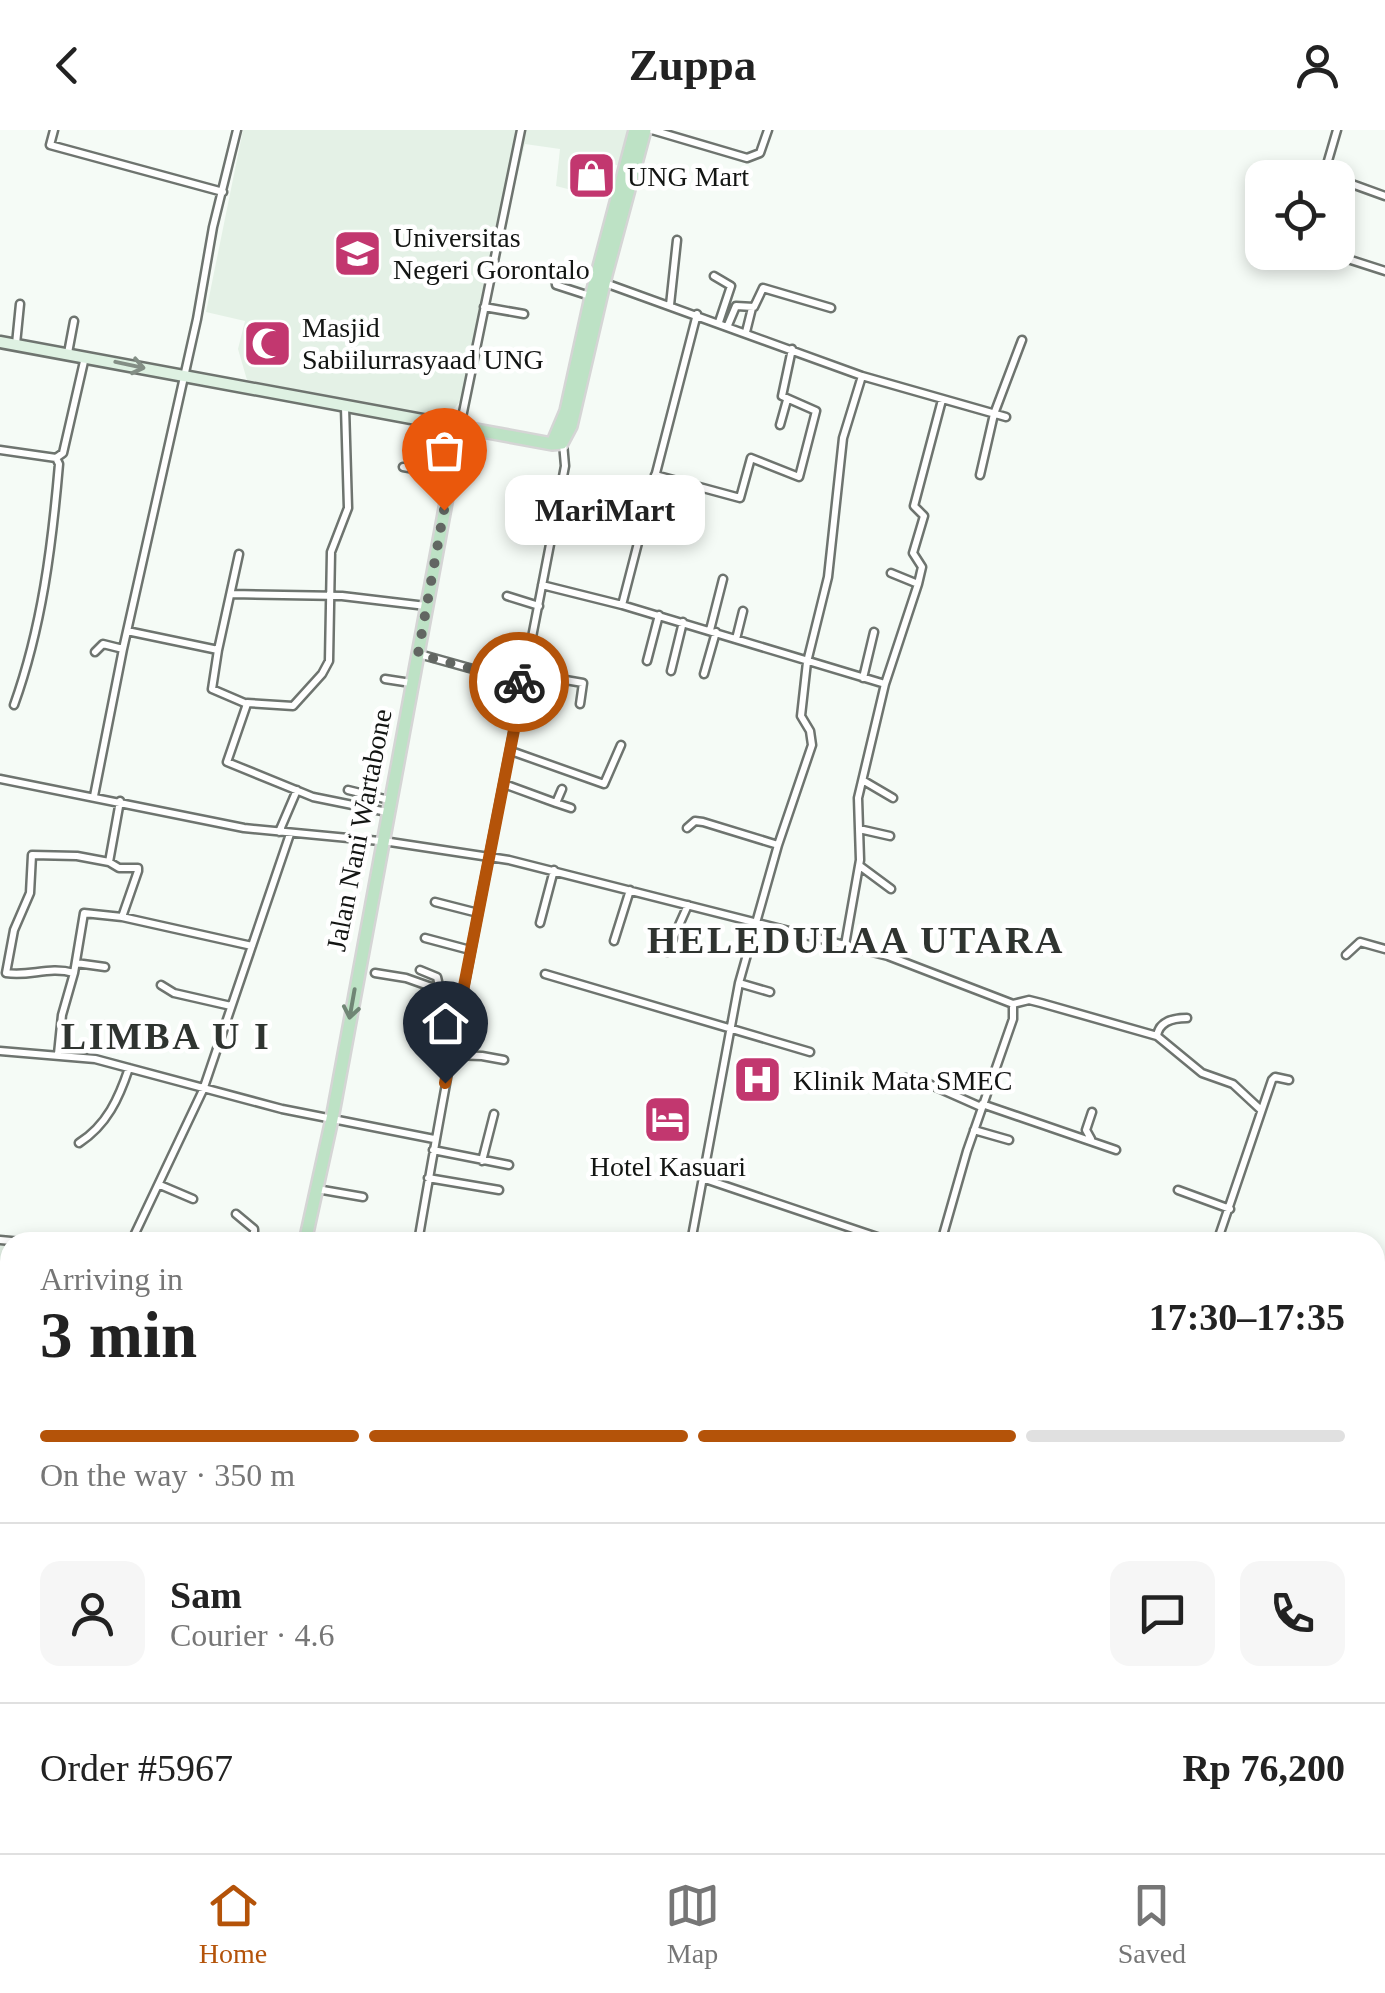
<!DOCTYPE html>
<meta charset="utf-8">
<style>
body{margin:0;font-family:"Times New Roman",serif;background:#f6f6f6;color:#222;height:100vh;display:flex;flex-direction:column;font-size:38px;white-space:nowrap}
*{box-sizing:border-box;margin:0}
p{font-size:32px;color:#767676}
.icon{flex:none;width:55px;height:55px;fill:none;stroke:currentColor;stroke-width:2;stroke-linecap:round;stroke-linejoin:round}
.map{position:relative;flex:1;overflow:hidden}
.drawer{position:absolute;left:0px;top:1102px;width:1385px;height:622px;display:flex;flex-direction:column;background:#fff;border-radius:30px 30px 0 0;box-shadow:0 5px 15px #0003}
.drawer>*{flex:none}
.controls{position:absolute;left:1245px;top:30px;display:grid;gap:20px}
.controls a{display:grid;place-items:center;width:110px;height:110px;border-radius:20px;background:#fff;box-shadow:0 5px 15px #0003;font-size:50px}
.pin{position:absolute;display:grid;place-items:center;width:85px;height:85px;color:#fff;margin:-102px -42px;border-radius:50% 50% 50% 0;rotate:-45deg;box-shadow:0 0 10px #0007}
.pin .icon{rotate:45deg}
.courier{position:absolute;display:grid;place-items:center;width:100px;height:100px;margin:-50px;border:8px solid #b45309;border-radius:50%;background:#fff;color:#222;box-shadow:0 2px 12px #0007}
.bubble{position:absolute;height:70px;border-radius:20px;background:#fff;box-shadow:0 5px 15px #0003;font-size:32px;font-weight:800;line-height:70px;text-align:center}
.headline em{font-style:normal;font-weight:800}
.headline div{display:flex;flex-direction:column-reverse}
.headline{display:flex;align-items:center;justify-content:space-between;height:170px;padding:0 40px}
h1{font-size:65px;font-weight:800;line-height:75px}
.bar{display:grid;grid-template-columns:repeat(4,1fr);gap:15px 10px;align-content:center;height:120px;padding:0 40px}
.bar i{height:12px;border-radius:8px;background:#e0e0e0}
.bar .active{background:#b45309}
.bar p{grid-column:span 4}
.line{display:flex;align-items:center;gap:25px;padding:0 40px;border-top:2px solid #e0e0e0}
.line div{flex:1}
.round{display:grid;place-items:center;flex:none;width:105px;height:105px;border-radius:20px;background:#f6f6f6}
header{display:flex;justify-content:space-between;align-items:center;height:130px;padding:0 40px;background:#fff;font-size:45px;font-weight:800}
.menu{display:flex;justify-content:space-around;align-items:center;height:140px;border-top:2px solid #e0e0e0;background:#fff;font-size:28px;color:#767676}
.menu a{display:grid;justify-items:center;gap:5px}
.menu .active{color:#b45309}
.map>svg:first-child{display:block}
.built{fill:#e4f1e6}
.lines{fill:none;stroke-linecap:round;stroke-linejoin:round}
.street-casing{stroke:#6e746f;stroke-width:11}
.secondary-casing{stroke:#6e746f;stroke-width:15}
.primary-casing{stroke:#d5d5d5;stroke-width:16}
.highway-casing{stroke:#d5d5d5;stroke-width:18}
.street{stroke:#fff;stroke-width:6}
.secondary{stroke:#def1e2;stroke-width:10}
.primary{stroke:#bde2c5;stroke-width:11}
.highway{stroke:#91cf9e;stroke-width:12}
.oneway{stroke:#838e85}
.oneway2{stroke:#708675}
.done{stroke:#626662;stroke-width:10;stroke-dasharray:0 18}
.route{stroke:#b45309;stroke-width:12}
.labels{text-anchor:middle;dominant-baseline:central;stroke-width:9;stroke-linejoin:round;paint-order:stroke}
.poi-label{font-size:28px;fill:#131513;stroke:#fff;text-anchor:start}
.street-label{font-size:28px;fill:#131513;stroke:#fff}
.district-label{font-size:38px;font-weight:bold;letter-spacing:2.5px;fill:#2f3430;stroke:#fff}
</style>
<header><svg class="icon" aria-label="back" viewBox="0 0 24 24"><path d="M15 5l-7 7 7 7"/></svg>Zuppa<svg class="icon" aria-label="person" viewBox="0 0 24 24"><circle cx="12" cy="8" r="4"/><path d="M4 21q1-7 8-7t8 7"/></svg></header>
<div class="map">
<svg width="1385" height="1723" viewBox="0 0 1385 1723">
<rect width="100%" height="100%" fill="#f5fbf6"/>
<path class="built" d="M 243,0 L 632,0 L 622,37 L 602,30 L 595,54 L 587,64 L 556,56 L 560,19 L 525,14 L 461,270 L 446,289 L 247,250 L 238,219 L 245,191 L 206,182 Z
M 0,1115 L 10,1116 L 10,1248 L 0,1246 Z"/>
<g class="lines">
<defs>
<path id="street" d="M 54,0 L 50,15 L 223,62
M 652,0 L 747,28 L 760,23 L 768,0
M 1323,48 L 1337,0
M 1338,49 L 1385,66
M 1326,122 L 1385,141
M 555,146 L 556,155 L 590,166
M 714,146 L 731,156 L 719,192
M 605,153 L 862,246 L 1006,287
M 670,175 L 677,110
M 484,177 L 524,184
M 728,195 L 736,176 L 754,177 L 763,158 L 831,178
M 746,202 L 752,178
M 16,214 L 20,174
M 68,223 L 74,191
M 780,295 L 787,270
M 460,297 L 521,0
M 0,320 L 56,328 L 63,323 L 85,227
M 403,337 L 450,345
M 655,345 L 740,368 L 751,328 L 799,347 L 816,281 L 782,266 L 792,219
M 980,345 L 994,284 L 1022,210
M 918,454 L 922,437 L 913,423 L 924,386 L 914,376 L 942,270
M 542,455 L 622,475 L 885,554
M 232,464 L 342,466 L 426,476
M 507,466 L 539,476
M 622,475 L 697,184
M 710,500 L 723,449
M 127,501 L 218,520 L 239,424
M 736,509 L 743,481
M 218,520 L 212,559 L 247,574 L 227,632 L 313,667 L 387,682
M 95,522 L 103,514 L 123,519
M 419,524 L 523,553
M 647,531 L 659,485
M 671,541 L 683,492
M 525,543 L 583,553 L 580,574
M 704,544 L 716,502
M 863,548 L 874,502
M 385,549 L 411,553
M 247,573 L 293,576 L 322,544 L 329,531 L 331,422 L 348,378 L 345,277
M 14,575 C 42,497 52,416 59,334 L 56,328
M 511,621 L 604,654 L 621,615
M 0,649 L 244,698 L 390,712 L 509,730 L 888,826 L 1013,874 L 1013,889 L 967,1021 L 941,1112
M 864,651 L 893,668
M 504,654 L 556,673 L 562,659
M 348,660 L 389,670
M 94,666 L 123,519 L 197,189 L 213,97 L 237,0
M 120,671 L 109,732 L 119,738 L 138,738 L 138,741 L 122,787
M 556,673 L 571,678
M 687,698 L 695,691 L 703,692 L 778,715
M 859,699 L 890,706
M 279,702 L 297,660
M 860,736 L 891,759
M 435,772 L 478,783
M 540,793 L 554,740
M 425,808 L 470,820
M 614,811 L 630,760
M 845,815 L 860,730 L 858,668 L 885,554 L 918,454 L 891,443
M 667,822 L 688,775
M 1346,825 L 1360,812 L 1385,819
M 76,833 L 105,837
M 420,840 L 437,847 L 440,860 L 461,868
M 74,843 C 48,836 30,847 6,843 L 14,800 L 30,763 L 32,725 L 77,726 L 109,732
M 375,843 L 406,848 L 440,860
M 545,844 L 810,922
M 739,853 L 770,862
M 161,855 L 174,863 L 231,876
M 1013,874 L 1029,870 L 1041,873 L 1157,906 C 1159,891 1174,888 1187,888
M 1157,906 L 1202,943 L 1233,954 L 1261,980
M 0,921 L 95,929 L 282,979 L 434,1009
M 58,924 L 62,885 L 74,843 L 84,783 L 122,787 L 252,816
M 451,925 L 482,926 L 504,930
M 906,948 L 929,954 L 981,977
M 982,974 L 1116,1020
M 974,1000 L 1009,1010
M 1091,1009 L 1086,1000 L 1092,982
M 79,1013 C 107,995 119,968 129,938
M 433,1020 L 509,1035
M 482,1031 L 494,984
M 428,1048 L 499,1060
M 705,1049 L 892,1112
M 160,1055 L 193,1069
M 317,1059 L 363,1067
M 1178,1060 L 1230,1079
M 236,1084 L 254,1099 L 254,1112
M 0,1110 L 22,1112
M 131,1112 L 203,960 L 290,704
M 418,1112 C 462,853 516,595 565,336 L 563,313
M 691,1112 L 739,853 L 778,715 L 812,615 L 810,601 L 801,586 L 807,532 L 828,447 L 843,308 L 862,246
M 1217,1112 L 1272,950 L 1275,947 L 1289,950
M 0,1257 L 10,1258
M 0,1382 L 10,1355
M 861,1715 L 862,1723
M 933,1715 L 933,1723
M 983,1715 L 984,1723
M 85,1723 L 88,1715
M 314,1723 L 316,1715
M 450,1723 L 450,1722
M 532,1723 L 534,1715
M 757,1723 L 758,1715
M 1288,1723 L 1302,1715"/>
<path id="secondary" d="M 0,212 L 460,297
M 1333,1715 L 1343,1723"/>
<path id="primary" d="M 552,314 L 562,313 L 571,296 L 606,145 L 645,0
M 552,314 L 566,281 L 591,167 L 635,0
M 305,1112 L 332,989 L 460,297 L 552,314"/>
<path id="highway" d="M 0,1546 L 10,1549
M 0,1555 L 10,1559
M 189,1723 L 190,1715"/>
</defs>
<use href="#street" class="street-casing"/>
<use href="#secondary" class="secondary-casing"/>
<use href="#primary" class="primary-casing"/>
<use href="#highway" class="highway-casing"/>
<use href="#street" class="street"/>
<use href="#secondary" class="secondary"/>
<use href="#primary" class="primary"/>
<use href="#highway" class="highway"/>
</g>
<defs><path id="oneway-shaft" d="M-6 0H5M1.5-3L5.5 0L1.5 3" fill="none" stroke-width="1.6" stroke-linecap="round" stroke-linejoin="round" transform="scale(2.5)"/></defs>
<use class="oneway" href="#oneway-shaft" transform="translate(130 235) rotate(12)"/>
<use class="oneway2" href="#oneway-shaft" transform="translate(352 874) rotate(100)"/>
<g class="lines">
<path class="done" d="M 444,380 L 418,524 L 519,552"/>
<path class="route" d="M 445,953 L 523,554 L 519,552"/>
</g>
<defs>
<symbol id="shop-square" viewBox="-11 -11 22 22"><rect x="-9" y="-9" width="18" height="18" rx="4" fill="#c2376f" stroke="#fff"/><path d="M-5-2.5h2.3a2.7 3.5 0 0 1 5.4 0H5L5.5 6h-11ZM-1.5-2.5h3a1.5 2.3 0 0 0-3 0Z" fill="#fff"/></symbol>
<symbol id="university-square" viewBox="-11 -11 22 22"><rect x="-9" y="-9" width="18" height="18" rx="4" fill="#c2376f" stroke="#fff"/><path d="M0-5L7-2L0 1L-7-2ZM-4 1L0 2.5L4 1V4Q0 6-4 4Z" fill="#fff"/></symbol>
<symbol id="mosque-square" viewBox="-11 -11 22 22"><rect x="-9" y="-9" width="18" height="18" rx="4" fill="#c2376f" stroke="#fff"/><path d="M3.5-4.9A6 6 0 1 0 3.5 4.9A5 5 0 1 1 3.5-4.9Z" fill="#fff"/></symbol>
<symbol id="hospital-square" viewBox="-11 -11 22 22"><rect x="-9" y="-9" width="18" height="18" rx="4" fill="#c2376f" stroke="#fff"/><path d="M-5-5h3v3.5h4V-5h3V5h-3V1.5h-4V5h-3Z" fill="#fff"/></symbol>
<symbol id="hotel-square" viewBox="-11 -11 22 22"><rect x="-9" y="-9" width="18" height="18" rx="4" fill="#c2376f" stroke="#fff"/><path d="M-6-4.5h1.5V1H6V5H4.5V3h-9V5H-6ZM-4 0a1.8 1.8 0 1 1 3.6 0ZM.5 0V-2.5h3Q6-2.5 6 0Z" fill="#fff"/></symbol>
</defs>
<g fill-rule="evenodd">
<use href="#shop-square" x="564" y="18" width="55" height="55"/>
<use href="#university-square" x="330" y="96" width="55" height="55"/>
<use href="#mosque-square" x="240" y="186" width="55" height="55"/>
<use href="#hospital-square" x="730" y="922" width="55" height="55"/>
<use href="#hotel-square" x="640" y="962" width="55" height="55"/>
</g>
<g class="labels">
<g class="poi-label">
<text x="627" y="46">UNG Mart</text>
<text x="393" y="107">Universitas<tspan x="393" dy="32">Negeri Gorontalo</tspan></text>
<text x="302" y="197">Masjid<tspan x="302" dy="32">Sabiilurrasyaad UNG</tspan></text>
<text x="793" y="950">Klinik Mata SMEC</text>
<text x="668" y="1036" text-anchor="middle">Hotel Kasuari</text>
</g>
<g class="street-label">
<text transform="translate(359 700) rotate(-79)">Jalan Nani Wartabone</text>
</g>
<g class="district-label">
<text x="856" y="810">HELEDULAA UTARA</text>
<text x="166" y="906">LIMBA U I</text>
</g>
</g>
</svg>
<div class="controls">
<a><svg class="icon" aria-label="locate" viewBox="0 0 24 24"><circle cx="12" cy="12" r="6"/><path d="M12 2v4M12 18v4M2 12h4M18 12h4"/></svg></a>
</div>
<div class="pin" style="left:444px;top:380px;background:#ea580c"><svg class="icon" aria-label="bag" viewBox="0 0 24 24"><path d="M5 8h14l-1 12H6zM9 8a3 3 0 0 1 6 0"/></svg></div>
<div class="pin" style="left:445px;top:953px;background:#1f2937"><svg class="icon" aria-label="home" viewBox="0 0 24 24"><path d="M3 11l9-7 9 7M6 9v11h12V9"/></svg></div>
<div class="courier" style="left:519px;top:552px"><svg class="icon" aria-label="bike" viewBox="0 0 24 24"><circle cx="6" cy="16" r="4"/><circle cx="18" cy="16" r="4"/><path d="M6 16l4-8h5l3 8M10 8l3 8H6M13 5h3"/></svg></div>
<div class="bubble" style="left:505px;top:345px;width:200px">MariMart</div>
<section class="drawer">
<div class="headline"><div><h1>3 min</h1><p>Arriving in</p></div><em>17:30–17:35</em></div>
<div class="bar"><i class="active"></i><i class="active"></i><i class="active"></i><i></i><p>On the way · 350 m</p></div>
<div class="line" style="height:180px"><a class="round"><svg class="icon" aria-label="person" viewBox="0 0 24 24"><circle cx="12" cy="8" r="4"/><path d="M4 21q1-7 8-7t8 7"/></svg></a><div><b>Sam</b><p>Courier · 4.6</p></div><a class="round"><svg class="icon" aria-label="chat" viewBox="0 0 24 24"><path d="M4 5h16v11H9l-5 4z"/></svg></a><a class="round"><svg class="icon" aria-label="phone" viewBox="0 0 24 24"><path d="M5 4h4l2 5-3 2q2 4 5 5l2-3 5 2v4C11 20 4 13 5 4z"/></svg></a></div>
<div class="line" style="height:130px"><div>Order #5967</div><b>Rp 76,200</b></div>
</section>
</div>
<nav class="menu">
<a class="active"><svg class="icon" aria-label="home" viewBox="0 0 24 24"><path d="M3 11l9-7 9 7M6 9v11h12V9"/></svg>Home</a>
<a><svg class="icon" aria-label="map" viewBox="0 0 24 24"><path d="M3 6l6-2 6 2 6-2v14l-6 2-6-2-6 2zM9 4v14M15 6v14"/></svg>Map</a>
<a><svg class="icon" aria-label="saved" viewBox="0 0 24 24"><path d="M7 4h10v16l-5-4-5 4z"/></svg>Saved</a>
</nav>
